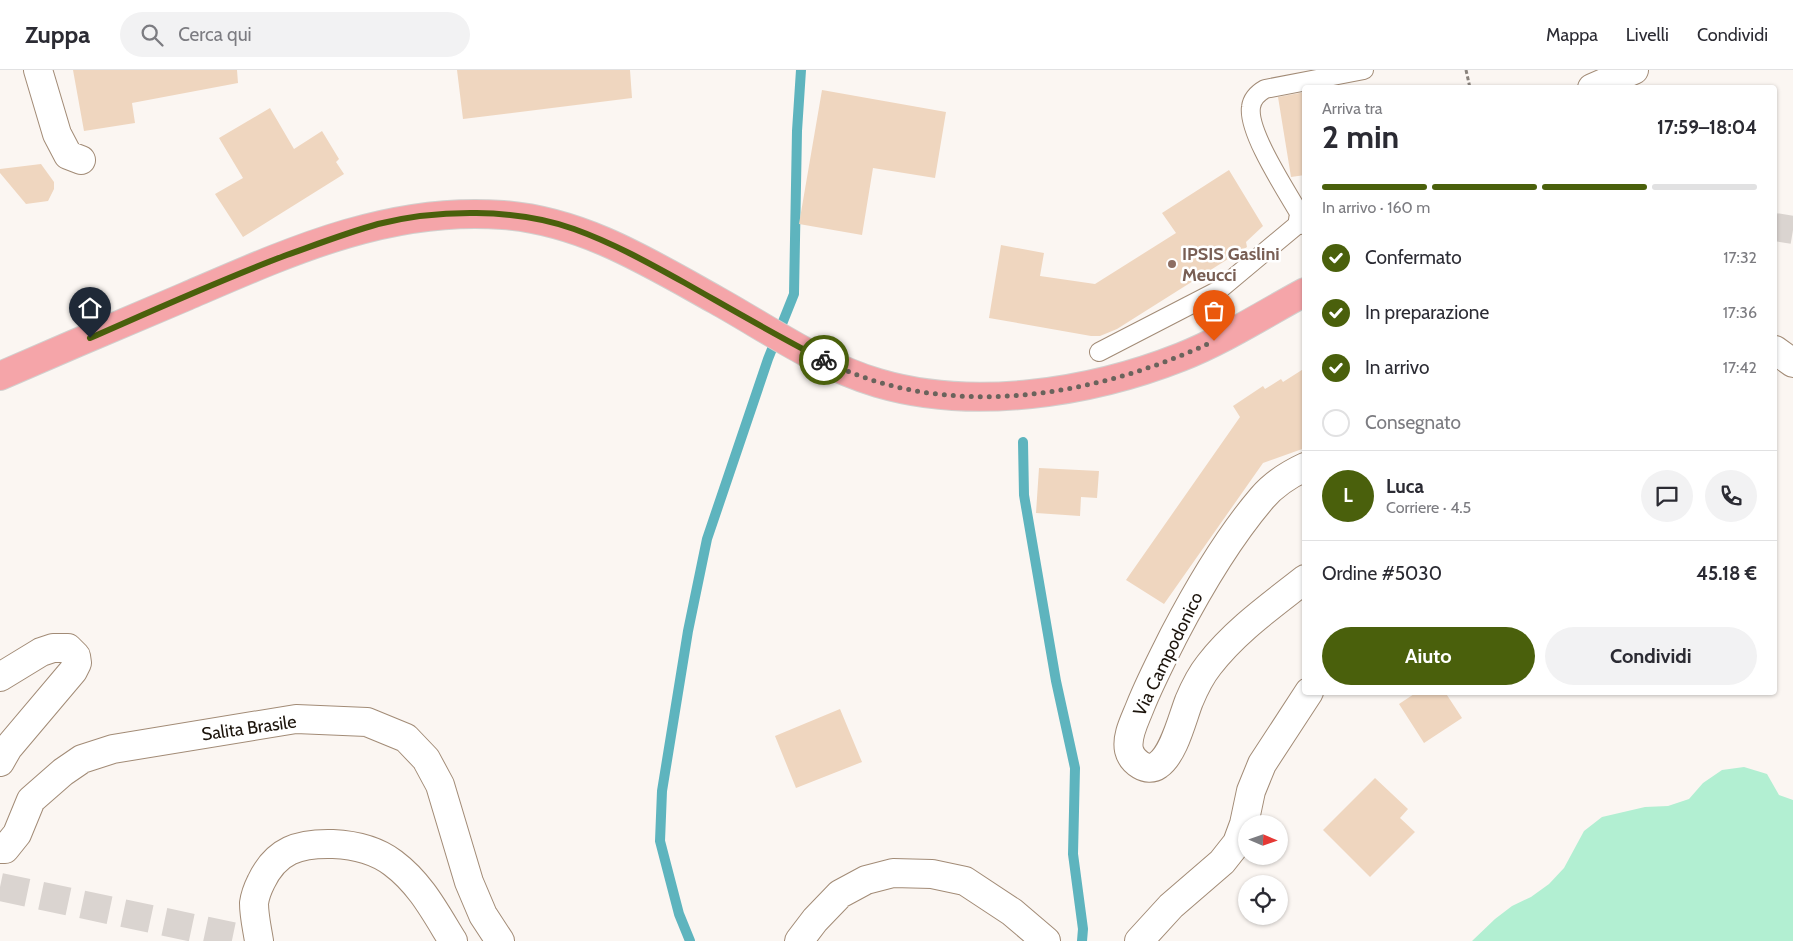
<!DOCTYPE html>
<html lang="it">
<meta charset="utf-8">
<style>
body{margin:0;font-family:Cabin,sans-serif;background:#f2f2f3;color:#2b2b33;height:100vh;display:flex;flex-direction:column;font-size:19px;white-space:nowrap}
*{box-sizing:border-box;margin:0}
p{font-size:16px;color:#7c7c81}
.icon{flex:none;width:28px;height:28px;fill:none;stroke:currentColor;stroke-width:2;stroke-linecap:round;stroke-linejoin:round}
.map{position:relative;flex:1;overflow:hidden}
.side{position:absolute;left:1302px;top:15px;width:475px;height:610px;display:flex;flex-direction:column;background:#fff;border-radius:5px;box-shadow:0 1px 4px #0004}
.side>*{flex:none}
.needle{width:32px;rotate:92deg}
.tools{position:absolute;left:1238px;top:745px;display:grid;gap:10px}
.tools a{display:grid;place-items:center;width:50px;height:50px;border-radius:50%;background:#fff;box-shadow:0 1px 4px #0004;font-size:25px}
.pin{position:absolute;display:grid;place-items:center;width:42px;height:42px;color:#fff;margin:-51px -21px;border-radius:50% 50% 50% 0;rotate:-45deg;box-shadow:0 0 5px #0007}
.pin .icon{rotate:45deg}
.courier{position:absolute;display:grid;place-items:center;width:50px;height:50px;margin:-25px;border:4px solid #4a600c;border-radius:50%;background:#fff;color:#222;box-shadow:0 1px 6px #0007}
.headline em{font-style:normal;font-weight:700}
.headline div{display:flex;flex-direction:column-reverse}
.headline{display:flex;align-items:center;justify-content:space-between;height:85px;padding:0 20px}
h1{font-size:32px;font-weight:700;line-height:38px}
.bar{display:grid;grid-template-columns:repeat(4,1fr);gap:8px 5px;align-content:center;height:60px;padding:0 20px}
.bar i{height:6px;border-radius:4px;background:#e1e1e2}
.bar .active{background:#4a600c}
.bar p{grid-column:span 4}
.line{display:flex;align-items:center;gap:12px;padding:0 20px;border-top:1px solid #e1e1e2}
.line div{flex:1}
.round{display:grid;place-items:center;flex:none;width:52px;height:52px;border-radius:26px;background:#f2f2f3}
ol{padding:0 20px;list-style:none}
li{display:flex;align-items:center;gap:15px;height:55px}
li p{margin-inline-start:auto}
li .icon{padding:5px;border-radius:50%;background:#4a600c;color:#fff;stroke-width:4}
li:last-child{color:#7c7c81}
li i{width:28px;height:28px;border:2px solid #e1e1e2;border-radius:50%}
.action{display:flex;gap:10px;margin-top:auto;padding:10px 20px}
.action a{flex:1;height:58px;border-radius:30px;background:#4a600c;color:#fff;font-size:20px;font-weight:700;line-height:58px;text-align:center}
.action a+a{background:#f2f2f3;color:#2b2b33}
header{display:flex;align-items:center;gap:30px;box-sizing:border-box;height:70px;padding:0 25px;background:#fff;border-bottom:1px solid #e1e1e2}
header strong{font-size:24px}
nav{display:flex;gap:28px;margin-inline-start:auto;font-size:18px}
.search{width:350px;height:45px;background:#f2f2f3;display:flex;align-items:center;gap:12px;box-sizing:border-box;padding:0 18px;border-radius:28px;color:#7c7c81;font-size:19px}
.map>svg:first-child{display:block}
.green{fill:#b2efd2}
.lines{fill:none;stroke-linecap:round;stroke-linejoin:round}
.stream{stroke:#5eb4be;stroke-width:10}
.building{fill:#efd6bf}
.highway-tunnel{stroke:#dad4d0;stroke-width:28;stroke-dasharray:28 14;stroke-linecap:butt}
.lane-casing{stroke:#a28b76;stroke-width:20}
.street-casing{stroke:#a28b76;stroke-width:30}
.highway-casing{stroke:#d2d0ce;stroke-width:30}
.path{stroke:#8a837d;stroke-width:3;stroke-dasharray:4 2.5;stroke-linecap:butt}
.lane{stroke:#fff;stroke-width:18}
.street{stroke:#fff;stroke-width:28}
.highway{stroke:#f5a5a9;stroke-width:28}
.done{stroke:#6a635c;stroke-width:5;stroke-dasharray:0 9}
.route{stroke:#4a600c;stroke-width:6}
.education-dot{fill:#8d6e63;stroke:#fff;stroke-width:2}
.labels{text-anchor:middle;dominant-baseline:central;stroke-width:5;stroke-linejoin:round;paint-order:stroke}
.education-label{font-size:18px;font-weight:bold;fill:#785e54;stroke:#fff;text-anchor:start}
.street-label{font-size:18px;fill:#1c140c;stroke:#fff}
</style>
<header>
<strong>Zuppa</strong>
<div class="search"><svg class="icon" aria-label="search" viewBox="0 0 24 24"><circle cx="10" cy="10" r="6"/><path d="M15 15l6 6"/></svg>Cerca qui</div>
<nav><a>Mappa</a><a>Livelli</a><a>Condividi</a></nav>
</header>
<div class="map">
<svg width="1793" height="871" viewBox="0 0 1793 871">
<rect width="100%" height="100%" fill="#fbf6f2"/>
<path class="green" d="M 1744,697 L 1767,704 L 1779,725 L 1793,730 L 1793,871 L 1472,871 L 1495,849 L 1512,836 L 1531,827 L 1549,814 L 1564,798 L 1584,761 L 1602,747 L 1645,737 L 1668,736 L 1689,729 L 1703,713 L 1722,700 Z"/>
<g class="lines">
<path class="stream" d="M 1023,372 L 1024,425 L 1056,611 L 1075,698 L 1073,784 L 1083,859 L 1082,871
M 690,871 L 679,844 L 660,771 L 662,721 L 688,561 L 707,469 L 768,289 L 794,224 L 797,61 L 801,0"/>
</g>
<path class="building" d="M 73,0 L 237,0 L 238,13 L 132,33 L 135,53 L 84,61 Z
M 457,0 L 630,0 L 632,28 L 463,49 Z
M 822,20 L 946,42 L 935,108 L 873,98 L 862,165 L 799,154 Z
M 1305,22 L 1305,105 L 1291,107 L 1278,27 Z
M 270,38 L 294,79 L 322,61 L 339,89 L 336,92 L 344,104 L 243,167 L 215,124 L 243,108 L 219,68 Z
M 41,94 L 54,112 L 54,119 L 48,131 L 26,134 L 0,103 L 0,99 Z
M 1229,100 L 1263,156 L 1246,172 L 1247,177 L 1117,259 L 1100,266 L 1091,266 L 989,248 L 1001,175 L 1044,183 L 1040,206 L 1095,214 L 1176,163 L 1162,143 Z
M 1305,298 L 1305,378 L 1263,393 L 1164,534 L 1126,510 L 1240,347 L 1233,336 L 1263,316 L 1265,319 L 1281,309 L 1283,312 Z
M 1039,398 L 1099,401 L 1097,428 L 1081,427 L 1080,446 L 1036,443 Z
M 1417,622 L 1445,622 L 1462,648 L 1424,673 L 1399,634 Z
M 840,639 L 862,692 L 796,718 L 775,666 Z
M 1375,708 L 1408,739 L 1400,748 L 1415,762 L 1370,807 L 1323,760 Z"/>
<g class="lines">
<path class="highway-tunnel" d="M 1775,157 L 1793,160
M 0,817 L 255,871"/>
<defs>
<path id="lane" d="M 1099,282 L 1219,220 L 1303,150 C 1290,126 1247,63 1251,37 C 1252,29 1258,23 1265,19 L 1364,0"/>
<path id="street" d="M 38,0 L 57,64 L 68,85 L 81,90
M 1592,18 L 1634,0
M 1303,150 L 1305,147
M 1775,280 L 1793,293
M 1305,397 C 1290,404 1273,415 1262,428 C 1227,469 1199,517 1174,565 C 1162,589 1150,612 1140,637 C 1135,650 1126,666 1129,680 C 1132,692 1147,703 1158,695 C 1174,684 1182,649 1189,631 C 1194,619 1201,605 1209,595 C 1235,561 1272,535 1305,509
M 0,607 L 41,582 L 53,578 L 68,578 L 76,586 L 77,593 L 73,601 L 8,678 L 0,692
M 0,779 L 5,779 L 17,764 L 31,730 L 63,702 L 82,689 L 113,679 L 296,649 L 367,652 L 406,668 L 426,689 L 440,715 L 469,812 L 483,845 L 500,871
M 259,871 C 257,858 254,846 254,833 C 255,826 258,818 261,812 C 276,780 299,773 333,774 C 354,775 376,780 393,793 C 421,814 435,842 453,871
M 799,871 L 815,850 L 840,824 L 866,810 L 893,803 L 932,804 L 965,811 L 1012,842 L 1046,871
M 1139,871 L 1171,836 L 1222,792 L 1237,773 L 1244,754 L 1251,721 L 1262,694 L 1309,622"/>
<path id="highway" d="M 0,306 C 62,279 125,252 187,226 C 289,182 389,136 503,145 C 582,151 648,192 716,230 C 768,259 820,296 878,313 C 973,341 1090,323 1181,287 C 1224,270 1264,244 1305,222"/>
</defs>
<use href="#lane" class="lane-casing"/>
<use href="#street" class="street-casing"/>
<use href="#highway" class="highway-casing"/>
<path class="path" d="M 1466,0 L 1470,18"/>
<use href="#lane" class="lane"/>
<use href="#street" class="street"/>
<use href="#highway" class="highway"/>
</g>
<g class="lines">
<path class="done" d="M 824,290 C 944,353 1097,327 1214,271"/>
<path class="route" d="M 90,268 C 154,240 218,211 284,186 C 315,175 346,163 378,154 C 437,139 516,138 574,159 C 613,173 649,193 685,213 C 731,239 777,266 824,290"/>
</g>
<circle class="education-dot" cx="1172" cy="194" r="5"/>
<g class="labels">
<g class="education-label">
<text x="1182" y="184">IPSIS Gaslini<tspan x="1182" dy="21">Meucci</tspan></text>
</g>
<g class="street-label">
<text transform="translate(1168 584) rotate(-64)">Via Campodonico</text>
<text transform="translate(249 658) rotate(-8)">Salita Brasile</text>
</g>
</g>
</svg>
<div class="tools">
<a><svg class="needle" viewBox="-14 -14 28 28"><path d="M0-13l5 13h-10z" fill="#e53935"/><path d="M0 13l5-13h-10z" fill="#7c7c81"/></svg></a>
<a><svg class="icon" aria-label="locate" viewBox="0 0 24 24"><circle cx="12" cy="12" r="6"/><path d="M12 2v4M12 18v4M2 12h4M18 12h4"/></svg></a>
</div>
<div class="pin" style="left:1214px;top:271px;background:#ea580c"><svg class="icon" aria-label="bag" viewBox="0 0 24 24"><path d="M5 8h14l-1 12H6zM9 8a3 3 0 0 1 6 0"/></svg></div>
<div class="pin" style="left:90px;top:268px;background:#1f2937"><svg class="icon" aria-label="home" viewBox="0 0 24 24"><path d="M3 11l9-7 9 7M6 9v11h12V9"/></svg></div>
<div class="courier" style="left:824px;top:290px"><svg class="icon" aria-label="bike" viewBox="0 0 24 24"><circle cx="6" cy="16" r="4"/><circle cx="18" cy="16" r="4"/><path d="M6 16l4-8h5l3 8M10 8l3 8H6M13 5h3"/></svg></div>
<section class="side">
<div class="headline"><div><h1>2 min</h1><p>Arriva tra</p></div><em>17:59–18:04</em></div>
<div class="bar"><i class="active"></i><i class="active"></i><i class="active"></i><i></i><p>In arrivo · 160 m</p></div>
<ol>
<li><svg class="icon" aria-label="check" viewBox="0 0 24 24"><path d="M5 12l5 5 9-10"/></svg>Confermato<p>17:32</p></li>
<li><svg class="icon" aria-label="check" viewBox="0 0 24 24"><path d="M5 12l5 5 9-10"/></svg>In preparazione<p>17:36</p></li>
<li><svg class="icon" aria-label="check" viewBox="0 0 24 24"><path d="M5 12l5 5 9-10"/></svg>In arrivo<p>17:42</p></li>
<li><i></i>Consegnato</li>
</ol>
<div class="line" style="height:90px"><b class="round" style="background:#4a600c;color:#fff">L</b><div><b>Luca</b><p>Corriere · 4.5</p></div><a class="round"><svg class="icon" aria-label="chat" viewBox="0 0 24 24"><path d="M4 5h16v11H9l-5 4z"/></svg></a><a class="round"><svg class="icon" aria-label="phone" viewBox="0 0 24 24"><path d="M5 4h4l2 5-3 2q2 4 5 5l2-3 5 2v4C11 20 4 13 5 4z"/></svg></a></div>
<div class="line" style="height:65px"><div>Ordine #5030</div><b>45.18 €</b></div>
<div class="action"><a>Aiuto</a><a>Condividi</a></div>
</section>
</div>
